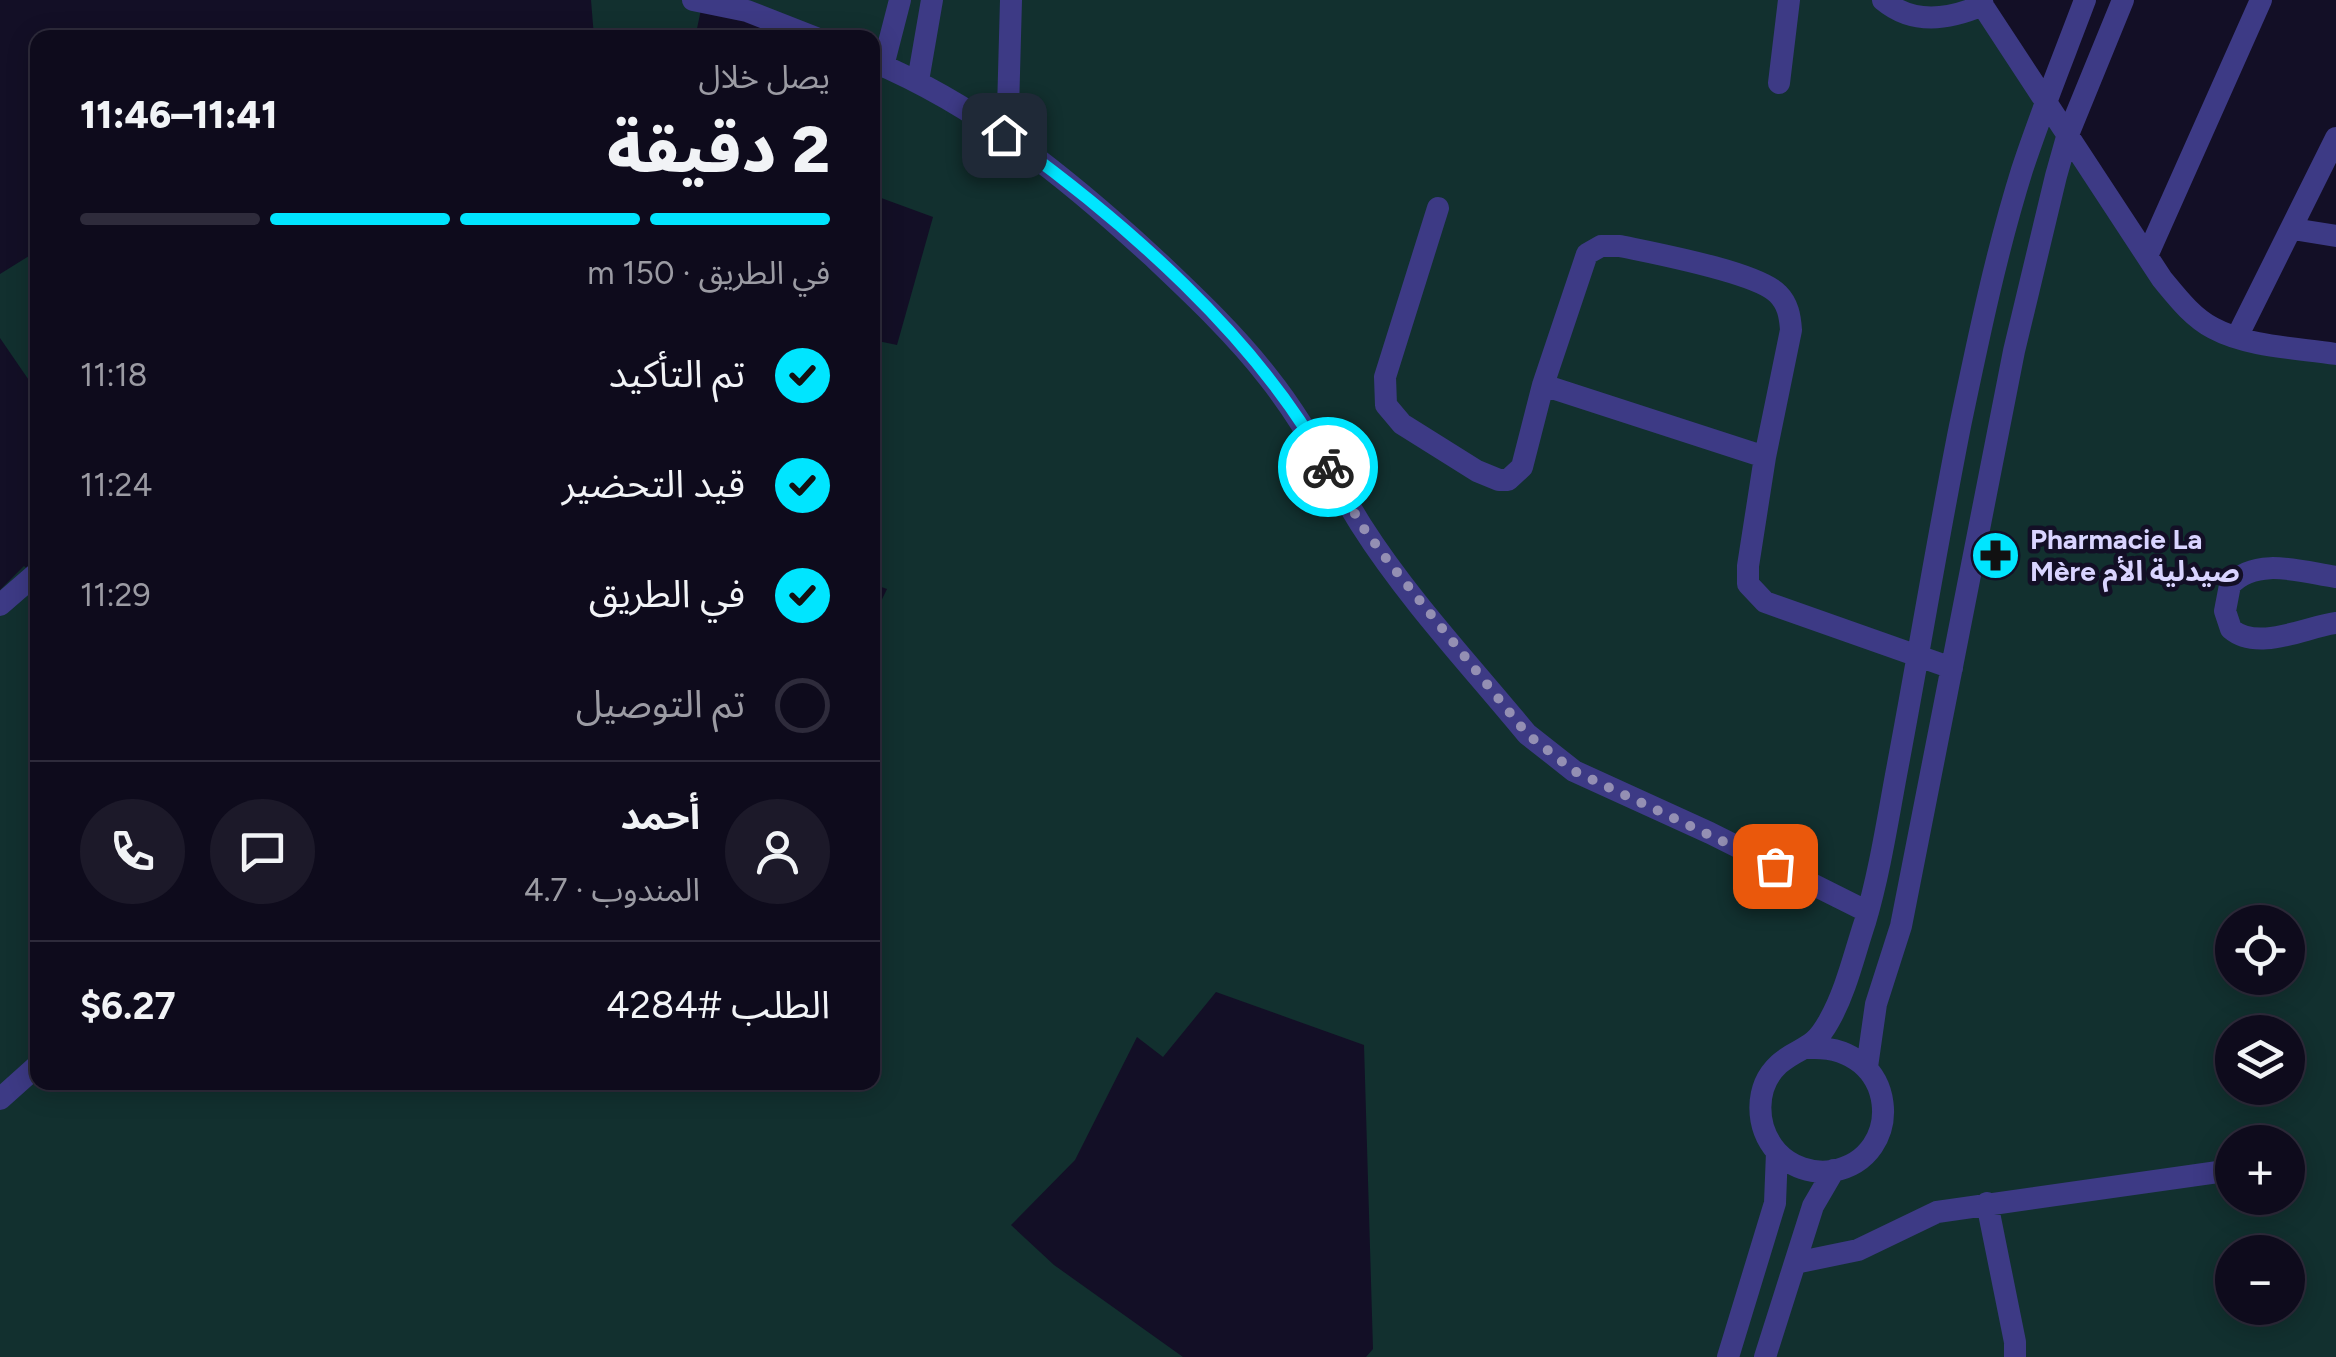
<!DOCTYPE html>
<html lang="ar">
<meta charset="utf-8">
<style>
body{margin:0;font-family:Figtree,"Noto Sans Arabic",sans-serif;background:#1c1929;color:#f1f3f6;direction:rtl;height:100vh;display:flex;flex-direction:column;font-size:38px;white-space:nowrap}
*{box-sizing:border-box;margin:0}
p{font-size:32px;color:#9b9ba3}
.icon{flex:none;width:55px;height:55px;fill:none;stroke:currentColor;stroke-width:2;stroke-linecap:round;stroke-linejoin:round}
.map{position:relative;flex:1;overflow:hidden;direction:ltr}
.panel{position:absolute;left:30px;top:30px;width:850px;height:1060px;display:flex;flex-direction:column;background:#0e0b1c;border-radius:20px;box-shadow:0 5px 25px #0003,0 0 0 2px #2e2b3b;direction:rtl}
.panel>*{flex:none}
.fabs{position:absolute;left:2215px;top:905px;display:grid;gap:20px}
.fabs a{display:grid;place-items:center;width:90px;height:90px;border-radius:50%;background:#0e0b1c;box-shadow:0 5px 25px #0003,0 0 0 2px #2e2b3b;font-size:50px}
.pin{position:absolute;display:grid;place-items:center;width:85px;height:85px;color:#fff;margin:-42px;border-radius:20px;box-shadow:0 5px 15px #0006}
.courier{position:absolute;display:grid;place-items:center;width:100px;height:100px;margin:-50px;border:8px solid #00e5ff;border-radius:50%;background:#fff;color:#222;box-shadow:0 2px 12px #0007}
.headline em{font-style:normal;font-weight:800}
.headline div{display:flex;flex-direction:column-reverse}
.headline{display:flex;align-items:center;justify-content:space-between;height:170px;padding:0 50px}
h1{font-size:65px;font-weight:800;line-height:75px}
.bar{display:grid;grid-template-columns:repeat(4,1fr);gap:15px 10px;align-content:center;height:120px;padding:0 50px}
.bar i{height:12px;border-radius:8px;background:#2e2b3b}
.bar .on{background:#00e5ff}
.bar p{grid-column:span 4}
.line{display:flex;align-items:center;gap:25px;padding:0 50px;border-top:2px solid #2e2b3b}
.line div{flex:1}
.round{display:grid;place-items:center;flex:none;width:105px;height:105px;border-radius:52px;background:#1c1929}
ol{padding:0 50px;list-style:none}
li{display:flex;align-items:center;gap:30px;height:110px}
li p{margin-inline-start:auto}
li .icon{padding:10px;border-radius:50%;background:#00e5ff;color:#111;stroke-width:4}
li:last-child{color:#9b9ba3}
li i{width:55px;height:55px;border:5px solid #2e2b3b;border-radius:50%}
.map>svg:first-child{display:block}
.green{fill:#12302f;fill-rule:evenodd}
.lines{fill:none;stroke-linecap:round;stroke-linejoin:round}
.minor{stroke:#3d3a85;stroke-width:22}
.done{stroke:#948fb3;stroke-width:10;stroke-dasharray:0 18}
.route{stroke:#00e5ff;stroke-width:12}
.labels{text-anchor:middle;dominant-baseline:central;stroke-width:9;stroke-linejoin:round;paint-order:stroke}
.poi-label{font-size:28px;font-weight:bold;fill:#d9d4ff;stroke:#130f26;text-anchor:start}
</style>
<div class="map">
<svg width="2336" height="1357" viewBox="0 0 2336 1357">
<rect width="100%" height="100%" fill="#130f26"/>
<path class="green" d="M 591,0 L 703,0 L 695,38 L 594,37 Z
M 732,0 L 1967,0 L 2208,336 L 2336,361 L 2336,1357 L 1366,1357 L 1373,1349 L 1364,1045 L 1216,992 L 1163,1057 L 1137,1037 L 1075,1160 L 1011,1225 L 1054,1265 L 1183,1357 L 0,1357 L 0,590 L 24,566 L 38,578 L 38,1082 L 872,1082 L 872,620 L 887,589 L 873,584 L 873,340 L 897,345 L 933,217 L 873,195 L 872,38 L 824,37 ZM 2232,922 L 2288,922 L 2288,978 L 2232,978 ZM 2232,1032 L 2288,1032 L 2288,1088 L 2232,1088 ZM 2232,1142 L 2288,1142 L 2288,1198 L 2232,1198 ZM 2232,1252 L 2288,1252 L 2288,1308 L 2232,1308 Z
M 37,251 L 37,392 L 0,338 L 0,274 Z"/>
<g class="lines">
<path class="minor" d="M 693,0 L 747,11 L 816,38
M 1883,0 C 1913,25 1948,20 1983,5
M 1979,0 L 2162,279 C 2177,297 2192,317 2213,328 C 2248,347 2297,348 2336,354
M 872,61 C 979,106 1068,179 1152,256 C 1192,294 1234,333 1268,377 C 1305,423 1330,475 1361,525 C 1408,599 1471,666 1527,734 L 1574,771 L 1710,833 L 1868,912
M 883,66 L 900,0
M 918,81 L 932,0
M 1779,83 L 1789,0
M 1004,135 L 1008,110 L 1011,0
M 1438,208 L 1385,377 L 1386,405 L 1402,424 L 1477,471 L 1499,480 L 1508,480 L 1522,467 L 1543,385 L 1587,254 L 1601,246 L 1620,246 C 1653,253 1757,272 1778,294 C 1788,304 1790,316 1791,330 L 1765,457 L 1748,566 L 1748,584 L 1765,602 L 1952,668
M 2293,229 L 2336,236
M 2147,256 L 2261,0
M 2237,337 L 2336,138
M 1543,385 L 1765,457
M 2336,577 C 2302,572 2256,556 2230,585 L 2225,611 L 2231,629 C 2258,652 2305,627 2336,623
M 0,605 L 38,572
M 1810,1048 C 1899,1044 1907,1158 1832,1171 C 1812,1174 1791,1167 1777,1152 C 1755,1127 1754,1087 1779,1064 C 1801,1045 1812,1052 1829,1021 C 1846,991 1854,955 1865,922 C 1879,875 1887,824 1896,775 C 1918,659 1937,542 1960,426 C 1978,340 1996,253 2022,170 C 2041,112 2064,56 2085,0
M 1867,1067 L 1876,1004 L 1901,926 L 2014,351 L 2056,176 L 2067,137 L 2123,0
M 0,1099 L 38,1065
M 1987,1203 L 2015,1342 L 2015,1357
M 1795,1263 L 1858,1250 L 1937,1212 L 2232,1170
M 1728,1357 L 1775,1203 L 1777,1152
M 1765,1357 L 1813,1206 L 1834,1170"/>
</g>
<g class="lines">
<path class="done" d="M 1328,467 L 1362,526 L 1388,561 L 1527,734 L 1574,771 L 1775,866"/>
<path class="route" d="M 1004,135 C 1124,221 1257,337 1328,467"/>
</g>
<defs>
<symbol id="pharmacy-disc" viewBox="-11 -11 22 22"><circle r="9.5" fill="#00e5ff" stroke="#130f26"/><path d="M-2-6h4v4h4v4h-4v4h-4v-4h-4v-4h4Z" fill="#111"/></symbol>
</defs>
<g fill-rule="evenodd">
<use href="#pharmacy-disc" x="1968" y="528" width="55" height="55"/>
</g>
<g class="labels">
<g class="poi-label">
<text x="2030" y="539">Pharmacie La<tspan x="2030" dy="32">Mère صيدلية الأم</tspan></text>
</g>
</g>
</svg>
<div class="fabs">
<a><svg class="icon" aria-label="locate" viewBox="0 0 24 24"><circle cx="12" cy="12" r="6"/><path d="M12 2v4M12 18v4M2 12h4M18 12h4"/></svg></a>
<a><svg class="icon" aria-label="layers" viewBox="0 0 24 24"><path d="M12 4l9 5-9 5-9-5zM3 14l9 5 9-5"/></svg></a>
<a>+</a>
<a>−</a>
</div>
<div class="pin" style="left:1775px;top:866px;background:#ea580c"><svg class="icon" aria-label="bag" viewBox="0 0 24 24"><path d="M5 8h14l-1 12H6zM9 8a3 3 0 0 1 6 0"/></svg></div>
<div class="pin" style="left:1004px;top:135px;background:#1f2937"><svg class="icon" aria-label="home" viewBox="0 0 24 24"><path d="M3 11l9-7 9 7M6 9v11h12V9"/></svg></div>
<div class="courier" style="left:1328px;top:467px"><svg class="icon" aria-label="bike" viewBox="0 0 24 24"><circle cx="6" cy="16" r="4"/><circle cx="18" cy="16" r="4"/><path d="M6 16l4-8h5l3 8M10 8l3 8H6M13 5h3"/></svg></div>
<section class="panel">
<div class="headline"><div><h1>2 دقيقة</h1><p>يصل خلال</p></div><em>11:41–11:46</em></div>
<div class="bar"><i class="on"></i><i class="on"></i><i class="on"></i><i></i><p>في الطريق · 150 m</p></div>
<ol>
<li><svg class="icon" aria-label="check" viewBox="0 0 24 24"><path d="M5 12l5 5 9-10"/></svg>تم التأكيد<p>11:18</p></li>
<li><svg class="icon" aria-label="check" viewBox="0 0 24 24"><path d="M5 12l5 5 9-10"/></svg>قيد التحضير<p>11:24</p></li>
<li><svg class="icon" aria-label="check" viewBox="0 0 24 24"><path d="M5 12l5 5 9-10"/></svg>في الطريق<p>11:29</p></li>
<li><i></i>تم التوصيل</li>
</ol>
<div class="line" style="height:180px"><a class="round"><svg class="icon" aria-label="person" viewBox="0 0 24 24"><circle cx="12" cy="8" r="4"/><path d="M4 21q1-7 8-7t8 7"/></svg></a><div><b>أحمد</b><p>المندوب · 4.7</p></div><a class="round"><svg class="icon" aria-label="chat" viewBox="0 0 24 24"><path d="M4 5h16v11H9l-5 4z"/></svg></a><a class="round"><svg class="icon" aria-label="phone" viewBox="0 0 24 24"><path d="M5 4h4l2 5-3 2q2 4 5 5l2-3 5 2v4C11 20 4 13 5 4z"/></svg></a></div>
<div class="line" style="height:130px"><div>الطلب #4284</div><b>$6.27</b></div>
</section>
</div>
